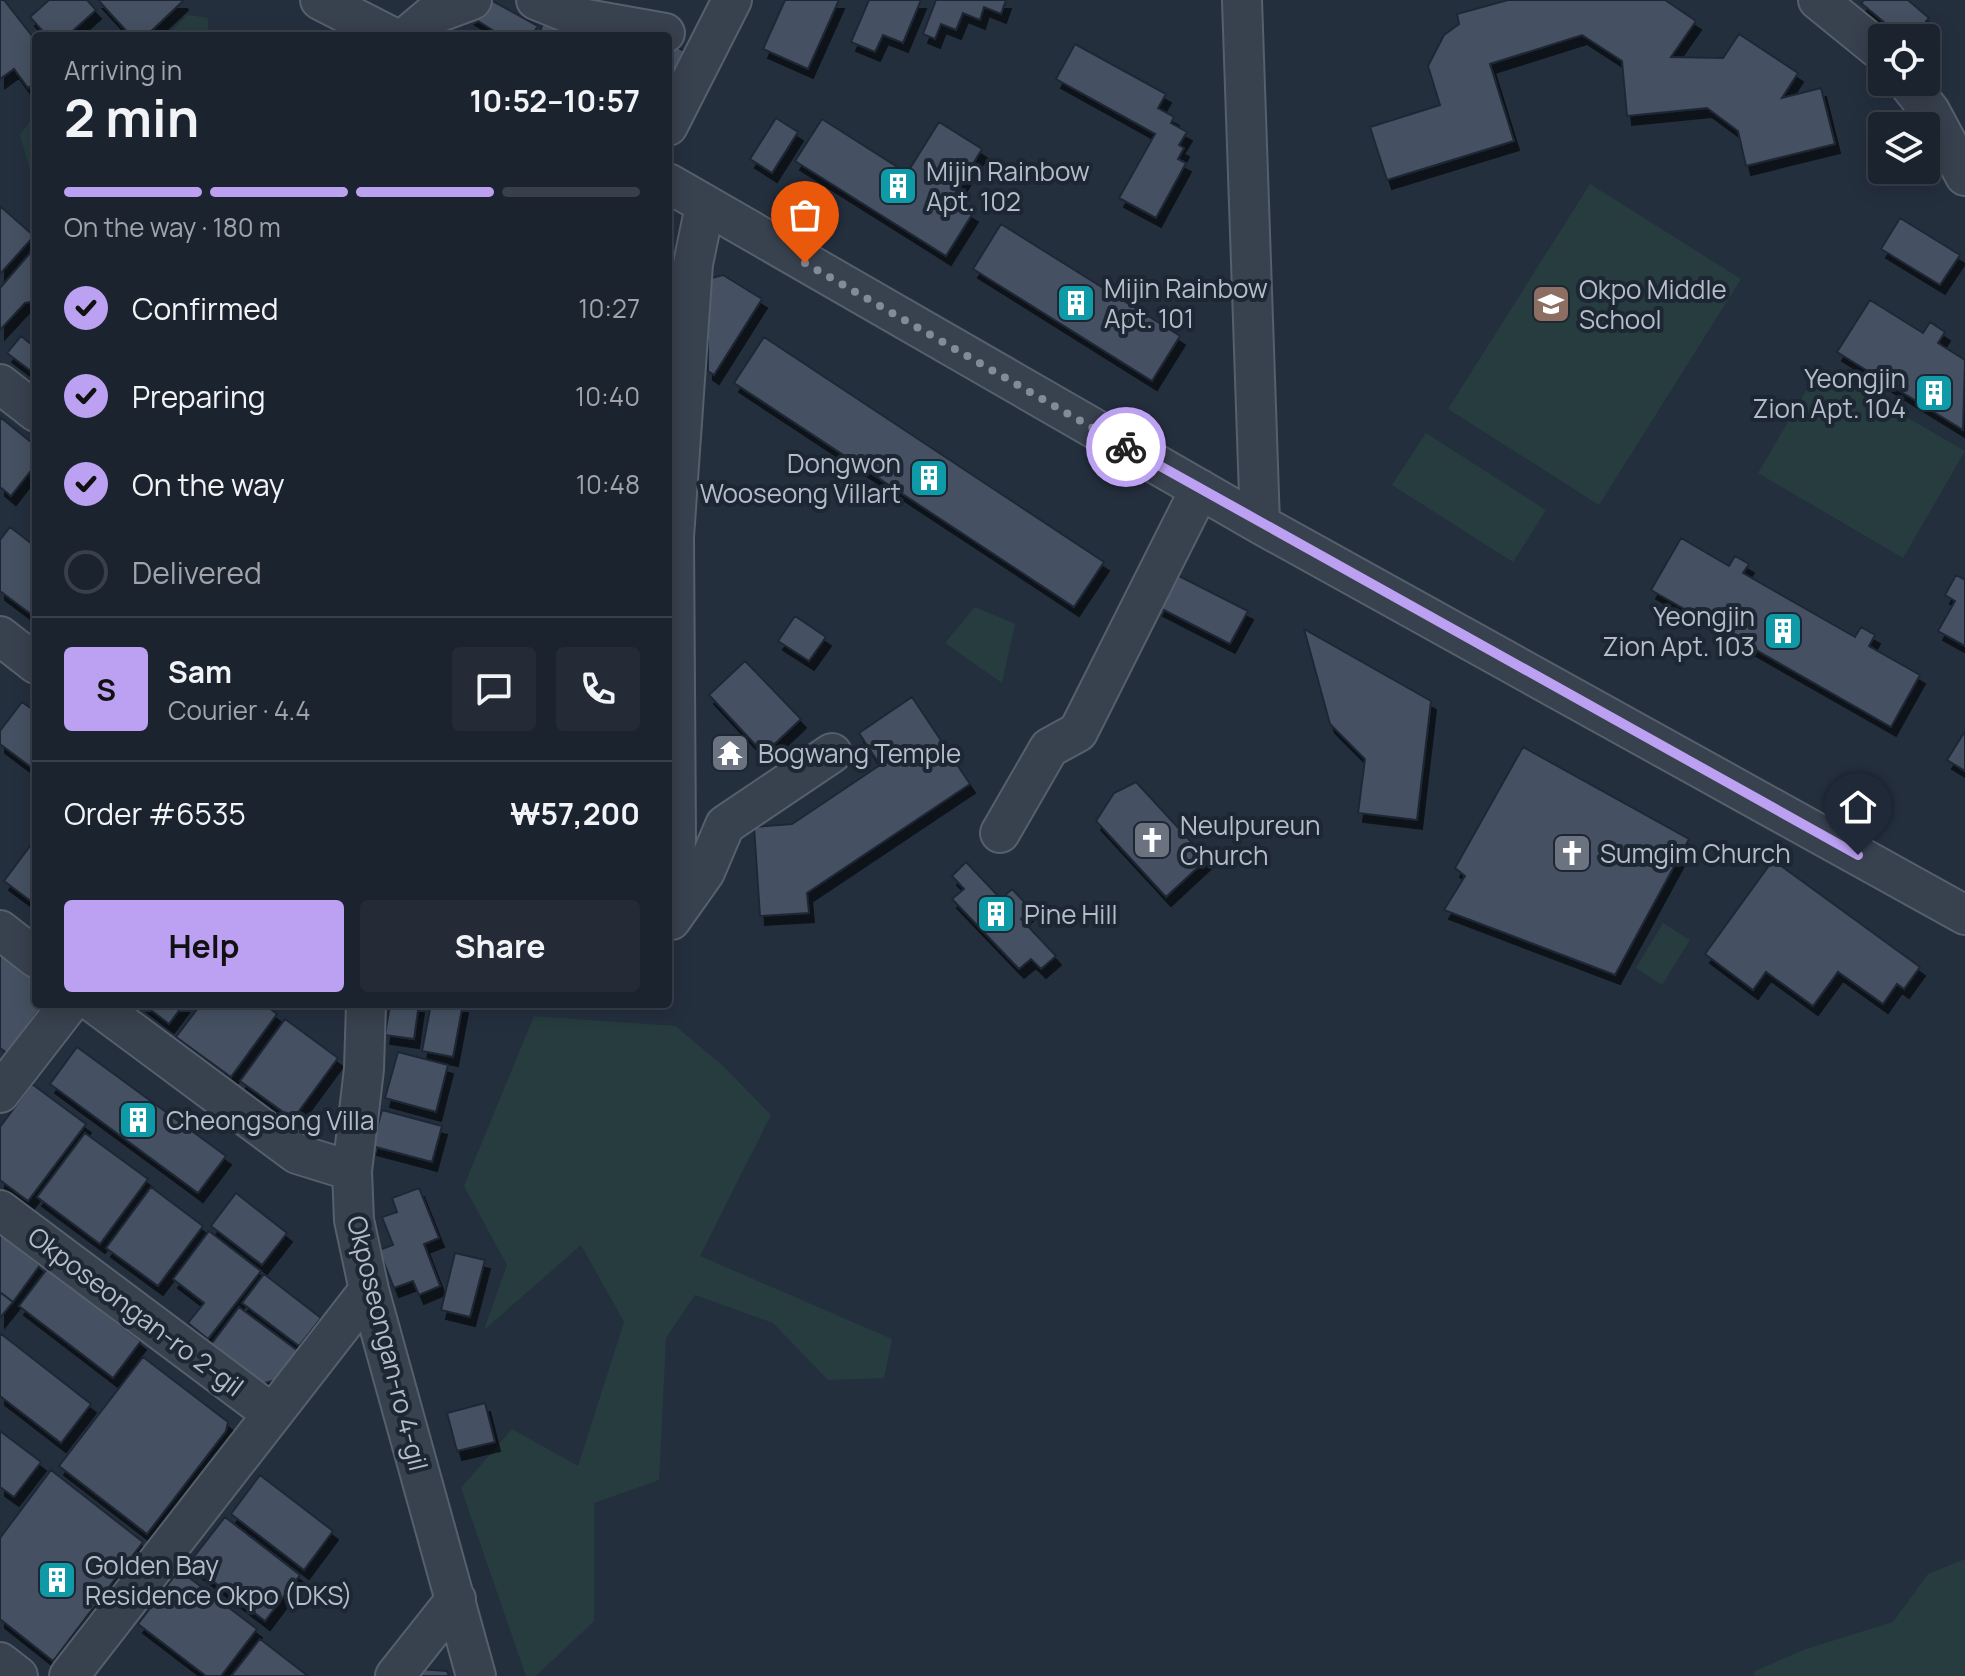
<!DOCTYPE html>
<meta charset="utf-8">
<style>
body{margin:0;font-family:Manrope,sans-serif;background:#242b36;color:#f1f3f6;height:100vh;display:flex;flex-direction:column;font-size:30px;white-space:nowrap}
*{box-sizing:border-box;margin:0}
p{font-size:26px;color:#a0a4aa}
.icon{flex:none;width:44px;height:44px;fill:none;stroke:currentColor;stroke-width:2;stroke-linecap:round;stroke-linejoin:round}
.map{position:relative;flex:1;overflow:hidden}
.side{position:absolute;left:32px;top:32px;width:640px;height:976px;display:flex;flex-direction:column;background:#1b232e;border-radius:8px;box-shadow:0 4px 20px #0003,0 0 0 2px #39404a}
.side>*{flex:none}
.tools{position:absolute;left:1868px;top:24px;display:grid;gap:16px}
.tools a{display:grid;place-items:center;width:72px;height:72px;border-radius:8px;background:#1b232e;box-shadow:0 4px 20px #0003,0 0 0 2px #39404a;font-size:40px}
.pin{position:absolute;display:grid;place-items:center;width:68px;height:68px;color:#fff;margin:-82px -34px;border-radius:50% 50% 50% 0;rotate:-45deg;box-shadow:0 0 8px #0007}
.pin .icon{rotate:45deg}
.courier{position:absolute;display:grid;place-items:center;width:80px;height:80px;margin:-40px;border:6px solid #bca0f2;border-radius:50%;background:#fff;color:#222;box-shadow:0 2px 10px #0007}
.head em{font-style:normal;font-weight:700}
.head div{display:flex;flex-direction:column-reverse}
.head{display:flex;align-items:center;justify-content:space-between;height:136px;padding:0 32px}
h1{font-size:52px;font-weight:700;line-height:60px}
.bar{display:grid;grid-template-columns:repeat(4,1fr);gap:12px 8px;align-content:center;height:96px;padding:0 32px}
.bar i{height:10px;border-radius:6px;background:#39404a}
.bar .on{background:#bca0f2}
.bar p{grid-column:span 4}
.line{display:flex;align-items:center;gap:20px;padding:0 32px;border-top:2px solid #39404a}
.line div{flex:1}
.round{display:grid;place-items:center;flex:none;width:84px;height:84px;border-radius:8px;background:#242b36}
ol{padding:0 32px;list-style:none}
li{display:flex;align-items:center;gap:24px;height:88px}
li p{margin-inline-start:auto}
li .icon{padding:8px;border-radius:50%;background:#bca0f2;color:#111;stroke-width:4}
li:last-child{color:#a0a4aa}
li i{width:44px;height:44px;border:4px solid #39404a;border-radius:50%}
.action{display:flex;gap:16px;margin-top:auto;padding:16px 32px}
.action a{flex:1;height:92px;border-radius:8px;background:#bca0f2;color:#111;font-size:32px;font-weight:700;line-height:92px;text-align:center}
.action a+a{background:#242b36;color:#f1f3f6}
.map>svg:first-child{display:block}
.green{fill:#263c3f}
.building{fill:#455162;stroke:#1f2835;stroke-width:2;filter:url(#shadow)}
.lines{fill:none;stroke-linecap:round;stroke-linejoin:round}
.minor-casing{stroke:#565f6c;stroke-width:42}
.minor{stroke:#38414e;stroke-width:38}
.done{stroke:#828b98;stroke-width:8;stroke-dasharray:0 14.4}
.route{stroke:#bca0f2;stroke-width:10}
.labels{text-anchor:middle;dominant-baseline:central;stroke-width:8;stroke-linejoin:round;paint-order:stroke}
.poi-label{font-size:26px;fill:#b4bcc9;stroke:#1d2633;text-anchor:start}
.street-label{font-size:26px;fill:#b4bcc9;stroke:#1d2633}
</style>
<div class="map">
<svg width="1965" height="1676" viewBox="0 0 1965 1676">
<defs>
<filter id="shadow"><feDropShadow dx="5" dy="9" stdDeviation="0" flood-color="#0009"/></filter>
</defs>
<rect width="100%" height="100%" fill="#242f3e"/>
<path class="green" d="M 187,15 L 208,18 L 208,36 L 167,36 Z
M 36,113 L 36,191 L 20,135 Z
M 1590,184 L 1741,279 L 1599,505 L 1448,409 Z
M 1820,367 L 1965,451 L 1903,558 L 1758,473 Z
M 1426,433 L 1546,510 L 1513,562 L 1392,485 Z
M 975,607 L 1015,624 L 1002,683 L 945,643 Z
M 1663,923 L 1690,940 L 1662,985 L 1636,968 Z
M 534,1016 L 675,1026 L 722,1065 L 771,1115 L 700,1256 L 892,1339 L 884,1378 L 828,1380 L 773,1323 L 695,1295 L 666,1338 L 659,1480 L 594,1503 L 594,1621 L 536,1676 L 526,1676 L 461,1488 L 512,1429 L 578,1466 L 624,1322 L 581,1245 L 484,1330 L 507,1265 L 464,1186 Z
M 1965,1559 L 1965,1676 L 1753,1676 L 1755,1671 L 1806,1649 L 1893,1622 L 1928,1574 Z"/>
<path class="building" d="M 0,0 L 4,0 L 36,41 L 36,82 L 28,88 L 14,69 L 0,79 Z
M 49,0 L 87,0 L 96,10 L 67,36 L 47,36 L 30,17 Z
M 98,0 L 182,0 L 183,1 L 146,36 L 131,36 Z
M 491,0 L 538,26 L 531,36 L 502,36 L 470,16 L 485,9 Z
M 785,0 L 839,0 L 808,69 L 763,49 Z
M 869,0 L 921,0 L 903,43 L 883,35 L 875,52 L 851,42 Z
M 936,0 L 1006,0 L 1001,14 L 984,7 L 980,20 L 963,13 L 956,30 L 941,24 L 935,39 L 923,34 Z
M 1508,0 L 1665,0 L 1696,21 L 1671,57 L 1723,58 L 1739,34 L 1798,73 L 1782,98 L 1821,88 L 1835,144 L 1746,166 L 1738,131 L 1707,108 L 1627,116 L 1622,61 L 1582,35 L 1490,64 L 1514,141 L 1387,180 L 1370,127 L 1440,105 L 1428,66 L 1444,35 L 1459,24 L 1457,14 Z
M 1864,0 L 1908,0 L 1929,18 L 1912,38 L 1903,38 L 1861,3 Z
M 545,15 L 584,36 L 539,36 Z
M 668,42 L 688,53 L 668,87 Z
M 1075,44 L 1166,94 L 1158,108 L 1174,117 L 1171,123 L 1187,132 L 1179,145 L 1184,148 L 1178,159 L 1186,163 L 1156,218 L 1119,198 L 1155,134 L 1056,79 Z
M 776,118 L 798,132 L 772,173 L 750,159 Z
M 822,119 L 907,173 L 939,122 L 982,149 L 951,200 L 973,213 L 946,256 L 795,161 Z
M 0,206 L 34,236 L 0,274 Z
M 1900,218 L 1960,255 L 1940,285 L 1881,249 Z
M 1001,224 L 1180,336 L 1152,381 L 973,269 Z
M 30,253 L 36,259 L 36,301 L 25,303 L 0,330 L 0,288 Z
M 723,275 L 762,299 L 714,375 L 708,371 L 708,279 Z
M 1870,300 L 1923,333 L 1930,322 L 1945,332 L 1938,343 L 1965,360 L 1963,430 L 1837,352 Z
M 21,336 L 31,344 L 36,338 L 36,375 L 7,353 Z
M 764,337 L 1104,562 L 1074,607 L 734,383 Z
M 0,417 L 36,446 L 36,464 L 11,496 L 0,487 Z
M 10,527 L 36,547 L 36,618 L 0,591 L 0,540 Z
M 1681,538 L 1729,566 L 1735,556 L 1749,564 L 1743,573 L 1855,637 L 1861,627 L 1875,635 L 1869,646 L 1920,675 L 1891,727 L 1651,590 Z
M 1175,574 L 1248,611 L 1230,644 L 1158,607 Z
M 1956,575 L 1965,580 L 1965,646 L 1938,631 L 1955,601 L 1945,595 Z
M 795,616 L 826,637 L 809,661 L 778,641 Z
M 1304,629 L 1431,701 L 1417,820 L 1358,813 L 1365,759 L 1330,724 Z
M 745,661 L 801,719 L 764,754 L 709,695 Z
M 912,697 L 970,784 L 807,893 L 809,913 L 760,916 L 754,827 L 792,824 L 880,765 L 859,733 Z
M 22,702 L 36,712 L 36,771 L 0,744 L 0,731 Z
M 1965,731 L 1965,771 L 1947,760 Z
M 1523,747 L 1689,839 L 1615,975 L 1444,910 L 1465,876 L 1455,868 Z
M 1136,782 L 1207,859 L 1166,897 L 1096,821 L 1114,793 Z
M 36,838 L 36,905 L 4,881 Z
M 1773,860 L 1920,967 L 1904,989 L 1897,984 L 1883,1004 L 1838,972 L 1813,1006 L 1766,972 L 1753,990 L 1705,954 Z
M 966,862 L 1001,899 L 1012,889 L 1031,909 L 1021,919 L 1056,956 L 1041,969 L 1031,959 L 1019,969 L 952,899 L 964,889 L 952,876 Z
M 0,951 L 36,978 L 36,1004 L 43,1004 L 7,1053 L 0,1048 Z
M 143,1004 L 184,1004 L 169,1024 Z
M 201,1004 L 264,1004 L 277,1014 L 231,1077 L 176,1037 Z
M 390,1004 L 419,1004 L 414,1039 L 385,1035 Z
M 431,1004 L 463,1004 L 453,1057 L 422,1051 Z
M 285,1019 L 338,1058 L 293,1119 L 240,1081 Z
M 77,1047 L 226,1156 L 198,1193 L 50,1084 Z
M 398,1052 L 448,1065 L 436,1112 L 385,1098 Z
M 32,1084 L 86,1124 L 28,1201 L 0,1180 L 0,1127 Z
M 382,1110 L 442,1126 L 432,1162 L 372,1146 Z
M 85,1133 L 148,1179 L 100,1244 L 37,1197 Z
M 151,1187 L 203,1226 L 158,1286 L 106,1248 Z
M 419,1188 L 439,1238 L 424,1244 L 440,1286 L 419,1295 L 413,1281 L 394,1288 L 379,1250 L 393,1245 L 382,1217 L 397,1212 L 392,1198 Z
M 236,1193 L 287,1233 L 262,1265 L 211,1226 Z
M 209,1231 L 261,1271 L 208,1339 L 188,1323 L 204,1303 L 173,1279 Z
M 0,1234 L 40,1265 L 13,1302 L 0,1292 Z
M 455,1253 L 485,1260 L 470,1317 L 441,1310 Z
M 47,1269 L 141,1341 L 113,1378 L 19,1306 Z
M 264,1274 L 321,1318 L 299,1346 L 242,1303 Z
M 0,1292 L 13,1302 L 0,1318 Z
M 239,1307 L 298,1351 L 276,1380 L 261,1384 L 210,1346 Z
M 0,1333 L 91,1404 L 61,1443 L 0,1396 Z
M 143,1357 L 228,1422 L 226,1431 L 147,1534 L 59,1466 Z
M 485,1403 L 495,1442 L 457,1451 L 447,1413 Z
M 0,1431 L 41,1462 L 14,1497 L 0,1487 Z
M 51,1470 L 143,1542 L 53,1661 L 0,1619 L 0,1538 Z
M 260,1475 L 333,1531 L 304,1570 L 231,1514 Z
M 225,1517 L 300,1575 L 265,1621 L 189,1563 Z
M 179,1570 L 257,1629 L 221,1676 L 206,1676 L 138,1624 Z
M 260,1639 L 308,1676 L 231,1676 Z
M 418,1669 L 447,1671 L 449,1676 L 413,1676 Z"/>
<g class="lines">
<defs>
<path id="minor" d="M 320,0 L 390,36
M 536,0 L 581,18 L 665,33
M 1242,0 L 1260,524
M 1818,0 L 1882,52
M 407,36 L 432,15 L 472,0
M 1907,82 L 1930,111 L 1965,176
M 668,126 L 732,0
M 668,183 L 1260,524 L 1965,915
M 705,206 L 693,264 L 674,537 L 676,840 L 671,920 L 705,872 L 725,825 L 832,753
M 0,384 L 36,412
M 0,636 L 36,664
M 1000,833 L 1049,748 L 1078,732 L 1200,489
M 0,930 L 36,958
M 95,1004 L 297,1154 L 352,1171
M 366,1004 L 364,1069 L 352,1171 L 354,1220 L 369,1290 L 476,1676
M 0,1093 L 69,1004
M 0,1210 L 271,1413
M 0,1662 L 18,1676
M 69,1676 L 369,1290
M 395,1676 L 456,1599"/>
</defs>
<use href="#minor" class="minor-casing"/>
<use href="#minor" class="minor"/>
</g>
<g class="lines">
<path class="done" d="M 805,263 L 1126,447"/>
<path class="route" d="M 1126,447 L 1858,855"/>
</g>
<defs>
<symbol id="building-square" viewBox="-11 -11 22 22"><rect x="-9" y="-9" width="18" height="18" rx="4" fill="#0f9aa8" stroke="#1d2633"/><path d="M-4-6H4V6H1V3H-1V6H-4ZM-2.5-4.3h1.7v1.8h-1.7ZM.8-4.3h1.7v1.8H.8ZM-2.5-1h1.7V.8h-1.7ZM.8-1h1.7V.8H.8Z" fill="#fff"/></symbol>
<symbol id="school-square" viewBox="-11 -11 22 22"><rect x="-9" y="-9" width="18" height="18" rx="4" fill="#8d6e63" stroke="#1d2633"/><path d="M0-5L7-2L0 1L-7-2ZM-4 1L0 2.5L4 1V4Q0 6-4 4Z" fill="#fff"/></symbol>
<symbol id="temple-square" viewBox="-11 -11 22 22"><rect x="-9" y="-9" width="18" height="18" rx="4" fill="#6b7280" stroke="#1d2633"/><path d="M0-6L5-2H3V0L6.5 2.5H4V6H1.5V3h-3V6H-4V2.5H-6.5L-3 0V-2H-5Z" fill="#fff"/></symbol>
<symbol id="church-square" viewBox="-11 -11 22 22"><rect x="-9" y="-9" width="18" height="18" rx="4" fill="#6b7280" stroke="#1d2633"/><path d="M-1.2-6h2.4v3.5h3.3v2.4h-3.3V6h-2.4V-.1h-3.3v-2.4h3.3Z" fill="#fff"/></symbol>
</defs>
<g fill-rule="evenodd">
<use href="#building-square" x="876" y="164" width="44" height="44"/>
<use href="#building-square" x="1054" y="281" width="44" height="44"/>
<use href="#school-square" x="1529" y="282" width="44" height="44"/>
<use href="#building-square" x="1912" y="371" width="44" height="44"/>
<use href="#building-square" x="907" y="456" width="44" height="44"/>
<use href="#building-square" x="1761" y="609" width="44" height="44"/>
<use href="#temple-square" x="708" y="731" width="44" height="44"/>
<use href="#church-square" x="1130" y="818" width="44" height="44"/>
<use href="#church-square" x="1550" y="831" width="44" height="44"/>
<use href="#building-square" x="974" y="892" width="44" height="44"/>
<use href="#building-square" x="116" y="1098" width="44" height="44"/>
<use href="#building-square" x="35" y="1558" width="44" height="44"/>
</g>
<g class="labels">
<g class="poi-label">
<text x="926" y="171">Mijin Rainbow<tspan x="926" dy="30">Apt. 102</tspan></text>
<text x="1104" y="288">Mijin Rainbow<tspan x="1104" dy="30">Apt. 101</tspan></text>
<text x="1579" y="289">Okpo Middle<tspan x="1579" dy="30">School</tspan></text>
<text x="1906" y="378" text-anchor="end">Yeongjin<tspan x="1906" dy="30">Zion Apt. 104</tspan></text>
<text x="901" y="463" text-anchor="end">Dongwon<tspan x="901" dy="30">Wooseong Villart</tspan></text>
<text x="1755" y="616" text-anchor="end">Yeongjin<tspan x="1755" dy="30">Zion Apt. 103</tspan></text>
<text x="758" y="753">Bogwang Temple</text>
<text x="1180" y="825">Neulpureun<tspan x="1180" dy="30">Church</tspan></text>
<text x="1600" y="853">Sumgim Church</text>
<text x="1024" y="914">Pine Hill</text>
<text x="166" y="1120">Cheongsong Villa</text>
<text x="85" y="1565">Golden Bay<tspan x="85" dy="30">Residence Okpo (DKS)</tspan></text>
</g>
<g class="street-label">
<text transform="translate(136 1311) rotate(37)">Okposeongan-ro 2-gil</text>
<text transform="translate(388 1343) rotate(76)">Okposeongan-ro 4-gil</text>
</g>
</g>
</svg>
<div class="tools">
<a><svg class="icon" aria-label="locate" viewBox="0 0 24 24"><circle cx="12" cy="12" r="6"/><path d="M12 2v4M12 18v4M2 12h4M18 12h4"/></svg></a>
<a><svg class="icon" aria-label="layers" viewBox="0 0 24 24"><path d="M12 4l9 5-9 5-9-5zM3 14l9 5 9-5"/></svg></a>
</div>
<div class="pin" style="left:805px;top:263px;background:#ea580c"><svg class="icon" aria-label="bag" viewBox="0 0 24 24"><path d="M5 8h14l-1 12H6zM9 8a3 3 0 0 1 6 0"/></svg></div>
<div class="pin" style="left:1858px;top:855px;background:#1f2937"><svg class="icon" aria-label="home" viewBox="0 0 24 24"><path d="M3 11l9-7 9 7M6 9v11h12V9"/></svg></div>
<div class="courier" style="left:1126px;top:447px"><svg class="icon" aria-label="bike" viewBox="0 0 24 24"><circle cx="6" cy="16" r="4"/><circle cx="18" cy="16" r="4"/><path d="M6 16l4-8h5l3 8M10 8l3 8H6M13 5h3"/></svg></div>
<section class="side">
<div class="head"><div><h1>2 min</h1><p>Arriving in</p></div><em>10:52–10:57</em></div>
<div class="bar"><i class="on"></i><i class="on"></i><i class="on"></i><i></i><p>On the way · 180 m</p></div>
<ol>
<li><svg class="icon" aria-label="check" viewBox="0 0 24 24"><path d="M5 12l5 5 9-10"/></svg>Confirmed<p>10:27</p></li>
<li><svg class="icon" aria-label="check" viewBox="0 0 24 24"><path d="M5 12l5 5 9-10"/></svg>Preparing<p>10:40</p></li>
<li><svg class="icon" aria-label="check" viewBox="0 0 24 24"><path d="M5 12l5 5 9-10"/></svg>On the way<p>10:48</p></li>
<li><i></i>Delivered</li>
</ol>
<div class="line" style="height:144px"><b class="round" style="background:#bca0f2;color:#111">S</b><div><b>Sam</b><p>Courier · 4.4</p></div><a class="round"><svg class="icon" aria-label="chat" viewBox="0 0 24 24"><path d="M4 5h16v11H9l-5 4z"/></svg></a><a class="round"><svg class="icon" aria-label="phone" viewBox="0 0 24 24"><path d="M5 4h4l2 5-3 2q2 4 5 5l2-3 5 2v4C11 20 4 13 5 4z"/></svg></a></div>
<div class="line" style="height:104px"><div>Order #6535</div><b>₩57,200</b></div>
<div class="action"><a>Help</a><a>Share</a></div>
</section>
</div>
